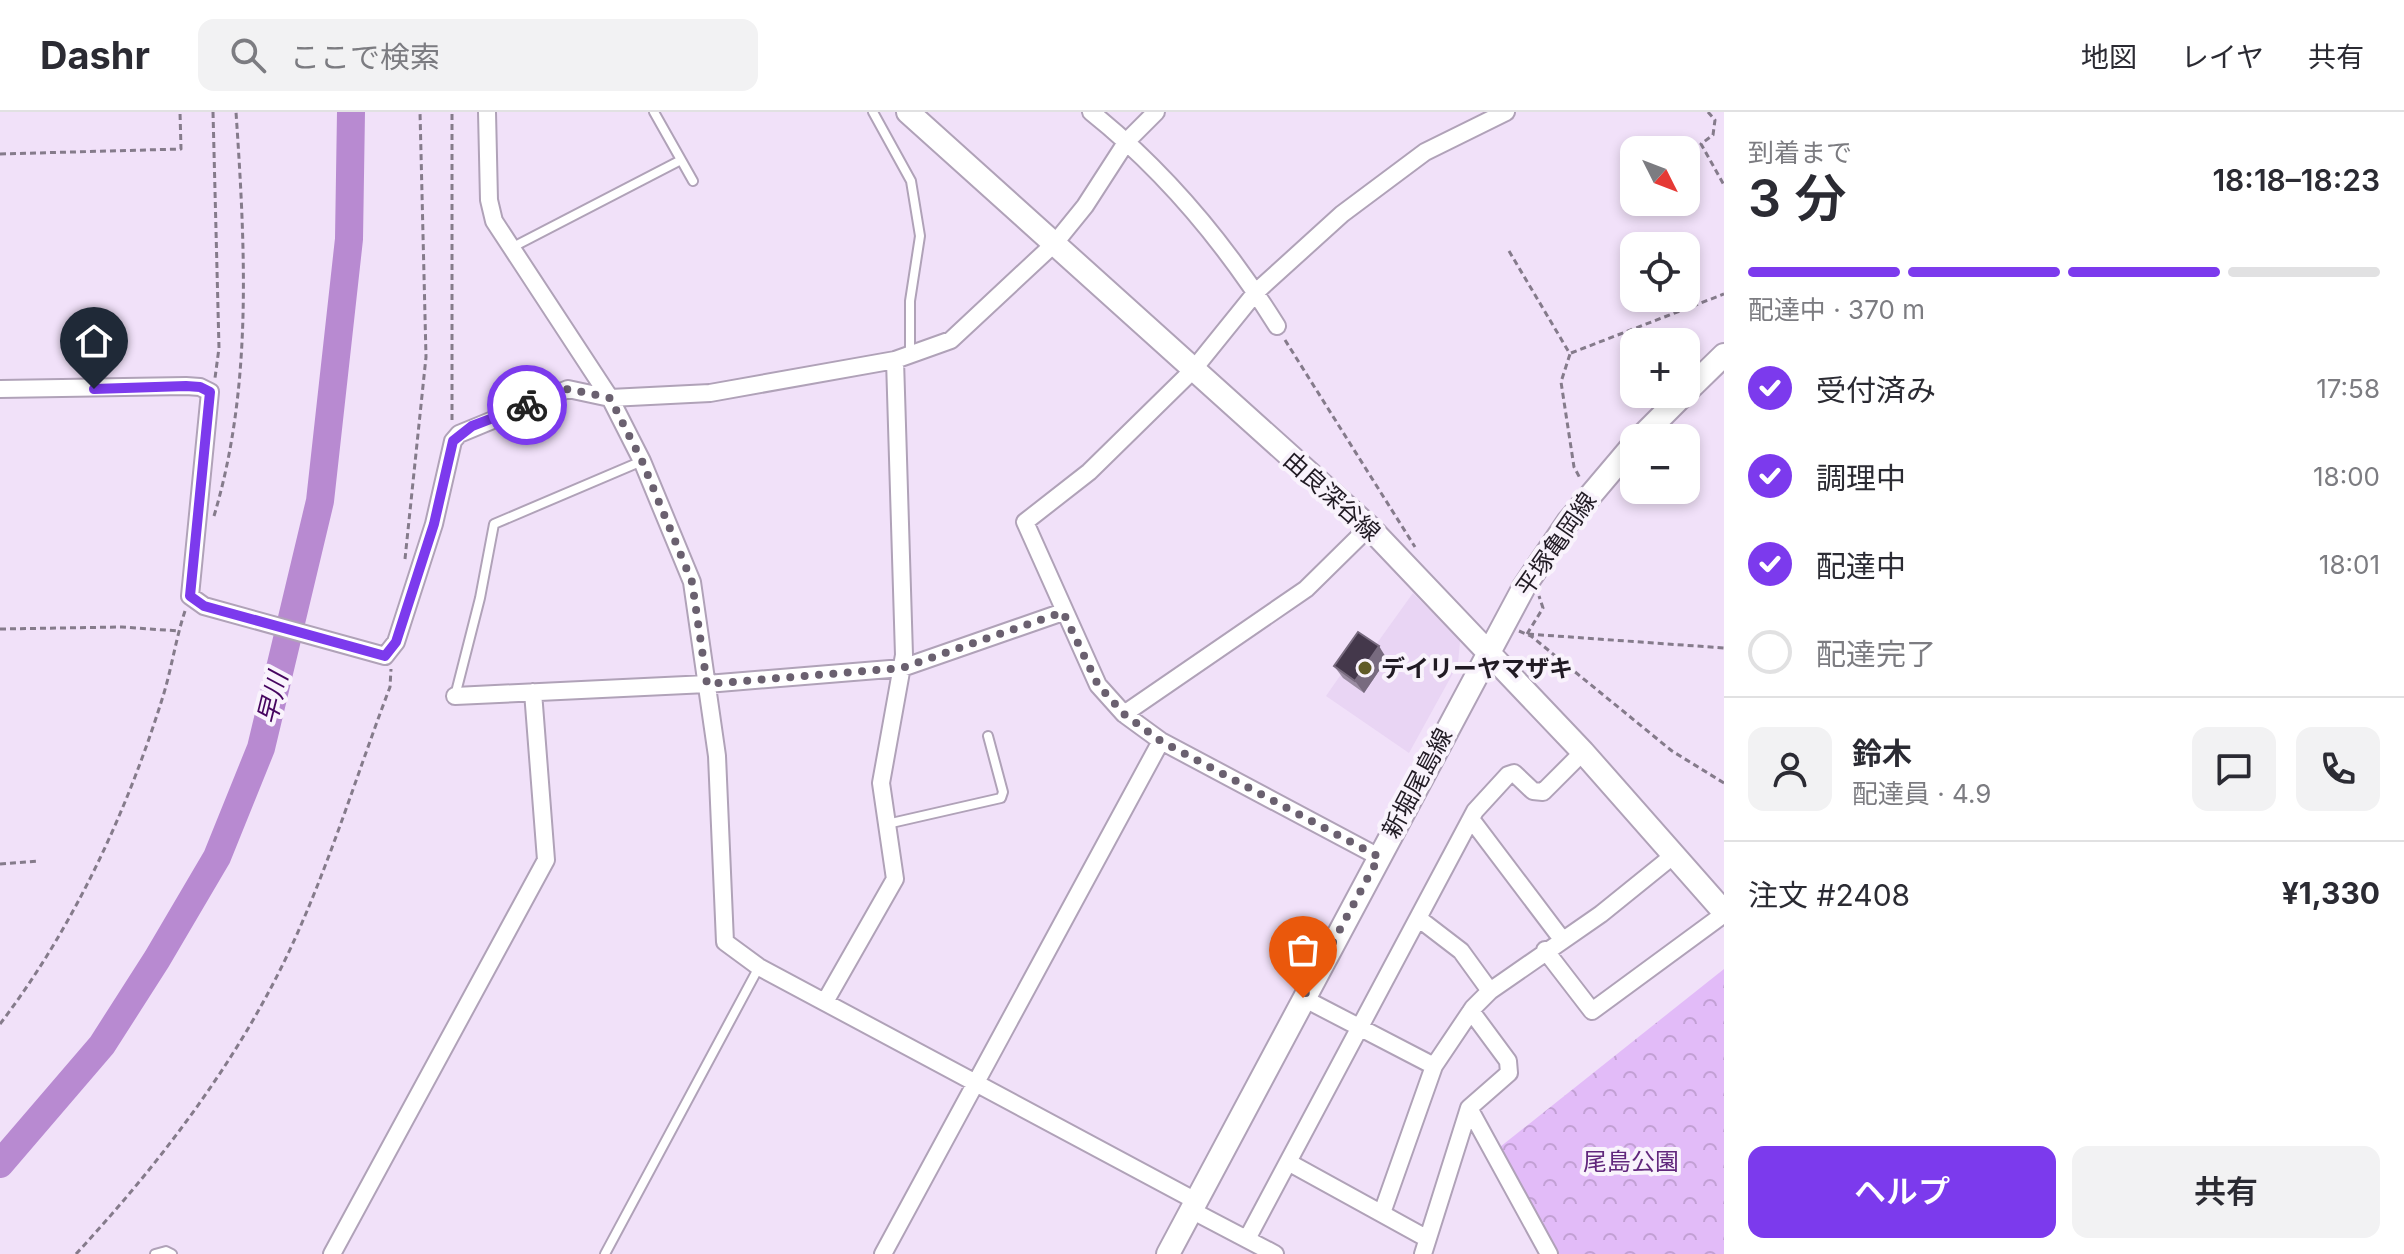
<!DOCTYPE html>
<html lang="ja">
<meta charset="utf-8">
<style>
body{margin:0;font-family:Inter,"Noto Sans JP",sans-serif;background:#f2f2f3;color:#2b2b33;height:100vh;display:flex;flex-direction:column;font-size:30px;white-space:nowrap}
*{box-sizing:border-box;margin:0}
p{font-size:26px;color:#7c7c81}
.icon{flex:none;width:44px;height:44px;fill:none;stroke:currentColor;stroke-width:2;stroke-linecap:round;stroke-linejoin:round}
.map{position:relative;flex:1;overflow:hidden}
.panel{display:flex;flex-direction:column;background:#fff;width:680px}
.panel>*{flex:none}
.needle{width:52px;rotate:132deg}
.tools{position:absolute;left:1620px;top:24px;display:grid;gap:16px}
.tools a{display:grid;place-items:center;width:80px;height:80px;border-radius:16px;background:#fff;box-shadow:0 4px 12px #0003;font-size:40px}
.pin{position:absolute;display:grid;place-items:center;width:68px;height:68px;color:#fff;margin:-82px -34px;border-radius:50% 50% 50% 0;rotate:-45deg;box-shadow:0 0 8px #0007}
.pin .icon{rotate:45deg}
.courier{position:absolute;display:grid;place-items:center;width:80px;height:80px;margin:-40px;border:6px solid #7c3aed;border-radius:50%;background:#fff;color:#222;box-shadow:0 2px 10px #0007}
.overview em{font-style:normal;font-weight:600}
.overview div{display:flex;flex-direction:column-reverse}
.overview{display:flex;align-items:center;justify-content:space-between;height:136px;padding:0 24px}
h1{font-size:52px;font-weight:600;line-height:60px}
.bar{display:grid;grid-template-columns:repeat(4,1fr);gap:12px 8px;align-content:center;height:96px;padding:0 24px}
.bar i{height:10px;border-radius:6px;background:#e1e1e2}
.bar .selected{background:#7c3aed}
.bar p{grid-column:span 4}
.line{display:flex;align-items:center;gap:20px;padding:0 24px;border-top:2px solid #e1e1e2}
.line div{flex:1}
.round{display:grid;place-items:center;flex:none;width:84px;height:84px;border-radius:16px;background:#f2f2f3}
ol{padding:0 24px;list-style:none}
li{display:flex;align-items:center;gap:24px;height:88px}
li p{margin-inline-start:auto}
li .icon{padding:8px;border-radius:50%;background:#7c3aed;color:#fff;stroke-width:4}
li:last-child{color:#7c7c81}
li i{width:44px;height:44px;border:4px solid #e1e1e2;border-radius:50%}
.primary-button{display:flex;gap:16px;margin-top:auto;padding:16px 24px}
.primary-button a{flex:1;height:92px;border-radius:16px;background:#7c3aed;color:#fff;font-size:32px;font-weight:600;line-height:92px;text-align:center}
.primary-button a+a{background:#f2f2f3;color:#2b2b33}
header{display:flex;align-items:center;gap:48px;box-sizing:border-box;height:112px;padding:0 40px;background:#fff;border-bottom:2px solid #e1e1e2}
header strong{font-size:38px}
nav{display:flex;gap:44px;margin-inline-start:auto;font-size:28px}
.search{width:560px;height:72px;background:#f2f2f3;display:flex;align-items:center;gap:20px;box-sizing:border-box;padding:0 28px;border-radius:16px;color:#7c7c81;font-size:30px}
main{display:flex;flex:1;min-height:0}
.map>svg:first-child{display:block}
.built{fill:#e9d5f4}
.park{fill:url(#park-crowns)}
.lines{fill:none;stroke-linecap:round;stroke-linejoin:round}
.river{stroke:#b88ad1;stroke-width:28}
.service-casing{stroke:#b0a2b8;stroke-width:12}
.minor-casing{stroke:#b0a2b8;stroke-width:20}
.secondary-casing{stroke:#b0a2b8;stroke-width:26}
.path{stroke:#857b8b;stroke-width:3;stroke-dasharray:6 4;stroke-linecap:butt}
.service{stroke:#fff;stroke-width:8}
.minor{stroke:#fff;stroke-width:16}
.secondary{stroke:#fff;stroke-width:22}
.wall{fill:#9a8ca2}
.shaded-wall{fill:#786b7f}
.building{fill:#44384b;stroke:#786b7f;stroke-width:2}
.done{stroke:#6a606f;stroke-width:8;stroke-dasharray:0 14.4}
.route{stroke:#7c3aed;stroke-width:10}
.poi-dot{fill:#605b27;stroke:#f9f3fc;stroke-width:3}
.labels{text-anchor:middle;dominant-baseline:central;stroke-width:8;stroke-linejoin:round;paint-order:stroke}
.street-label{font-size:24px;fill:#211b24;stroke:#f9f3fc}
.poi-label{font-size:24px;font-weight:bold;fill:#211b24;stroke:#f9f3fc;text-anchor:start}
.park-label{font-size:24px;fill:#61277c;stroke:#f9f3fc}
.water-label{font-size:26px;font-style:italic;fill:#46055f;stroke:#f9f3fc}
</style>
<header>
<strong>Dashr</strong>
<div class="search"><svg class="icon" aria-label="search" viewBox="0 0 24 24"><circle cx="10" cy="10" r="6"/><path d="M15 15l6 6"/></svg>ここで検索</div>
<nav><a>地図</a><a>レイヤ</a><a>共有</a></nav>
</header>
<main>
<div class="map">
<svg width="1724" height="1142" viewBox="0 0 1724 1142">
<defs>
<pattern id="park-crowns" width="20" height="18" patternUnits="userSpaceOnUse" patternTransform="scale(2)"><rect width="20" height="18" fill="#e2bbf8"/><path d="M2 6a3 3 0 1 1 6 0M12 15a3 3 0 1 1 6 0" fill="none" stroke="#c2a0d4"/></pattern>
</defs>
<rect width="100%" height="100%" fill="#f1e1f9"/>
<path class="built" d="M 1413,481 L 1460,529 L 1458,552 L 1409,641 L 1326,584 L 1365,528 L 1375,534 Z"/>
<path class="park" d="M 1724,857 L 1724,1142 L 1555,1142 L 1500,1035 Z"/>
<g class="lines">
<path class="river" d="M 0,1052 L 102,933 L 157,847 L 217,745 L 261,636 L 320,389 L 349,127 L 351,0"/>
<defs>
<path id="service" d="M 654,0 L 693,69
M 873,0 L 911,69 L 920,124 L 910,189 L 910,242
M 513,135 L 681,48
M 455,584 L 480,486 L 494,412 L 642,349
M 887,712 L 1001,686 L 1003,680 L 988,624
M 155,1142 L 166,1139 L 172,1142
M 605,1142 L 759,855"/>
<path id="minor" d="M 487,0 L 489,88 L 494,109 L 610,286 L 642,349 L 692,470 L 717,644 L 725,830 L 759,855 L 1196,1089
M 1091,0 C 1165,59 1227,134 1277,214
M 0,277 L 186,274 L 200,275 L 210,280 L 190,484 L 204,494 L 385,544 L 396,530 L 434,412 L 453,329 L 459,322 L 568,277 L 610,286 L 710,281 L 895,248 L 951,228 L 1055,131 L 1085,94 L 1127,29 L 1156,0
M 455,584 L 707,572 L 902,556 L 1063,500
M 1124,602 L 1306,477 L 1369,415
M 1471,707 L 1561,826
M 1379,745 L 1161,629 L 1124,602 L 1098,573 L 1025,410 L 1089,360 L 1193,258 L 1256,180 L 1342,102 L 1425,40 L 1506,0
M 1418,806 L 1461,839 L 1490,879
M 1545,838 L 1592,899 L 1724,802
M 1303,886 L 1434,954
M 826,888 L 895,767 L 881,671 L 904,543 L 895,248
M 1469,996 L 1549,1142
M 1288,1050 L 1426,1126
M 1191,1098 L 1275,1142
M 1382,1101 L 1434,954 L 1473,896 L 1490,879 L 1601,802 L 1674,743
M 1247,1127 L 1475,699 L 1508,663 L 1514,661 L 1533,679 L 1543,680 L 1583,640
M 332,1142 L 546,748 L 533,580
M 883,1142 L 1161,629
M 1423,1142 L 1469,996 L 1509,961 L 1508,949 L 1471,899"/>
<path id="secondary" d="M 908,0 L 1369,415 L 1583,640 L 1724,800
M 1686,280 L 1724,243
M 1640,326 L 1684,282
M 1168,1142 L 1524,475 L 1568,410 L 1634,332"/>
</defs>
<use href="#service" class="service-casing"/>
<use href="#minor" class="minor-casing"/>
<use href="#secondary" class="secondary-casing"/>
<path class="path" d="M 213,0 L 219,236 L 215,266
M 1708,0 L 1715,8 L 1713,23 L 1701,32 L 1724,73
M 0,42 L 181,37 L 180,0
M 1509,139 L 1570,242 L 1561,270 L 1574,355 L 1581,368
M 1285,228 L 1415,435
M 1571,241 L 1724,182
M 452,308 L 452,0
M 214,404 C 253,274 245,134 236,0
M 405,447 L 426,245 L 420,0
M 0,517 L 122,515 L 179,519
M 1519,519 L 1531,524 L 1672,639 L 1724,671
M 1527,522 L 1543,496 L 1539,484
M 1528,522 L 1724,536
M 0,752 L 38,749
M 0,912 C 74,815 128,698 164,581 C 172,554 176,526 185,499
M 76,1142 C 152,1060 224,967 275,868 C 323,775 353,672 390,575 L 391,557"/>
<use href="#service" class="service"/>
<use href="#minor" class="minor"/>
<use href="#secondary" class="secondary"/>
</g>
<path class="wall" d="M 1387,547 L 1364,581 L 1343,566 L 1334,554 Z"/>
<path class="shaded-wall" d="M 1379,534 L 1387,547 L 1364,581 L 1355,569 Z"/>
<path class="building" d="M 1358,520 L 1379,534 L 1355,569 L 1334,554 Z"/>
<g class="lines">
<path class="done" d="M 527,293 L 568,277 L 610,286 L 642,349 L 692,470 L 707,572 L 902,556 L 1063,500 L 1098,573 L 1124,602 L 1161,629 L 1379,745 L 1303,886"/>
<path class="route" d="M 94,277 L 186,274 L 200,275 L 210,280 L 190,484 L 204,494 L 385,544 L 396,530 L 434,412 L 453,329 L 472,314 L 527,293"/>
</g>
<circle class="poi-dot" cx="1365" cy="556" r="8"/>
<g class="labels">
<g class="street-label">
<text transform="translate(1332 384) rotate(42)">由良深谷線</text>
<text transform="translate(1556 432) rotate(-55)">平塚亀岡線</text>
<text transform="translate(1417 671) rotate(-62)">新堀尾島線</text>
</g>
<g class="poi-label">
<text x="1381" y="556">デイリーヤマザキ</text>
</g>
<g class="park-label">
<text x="1631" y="1049">尾島公園</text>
</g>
<g class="water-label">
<text transform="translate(272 586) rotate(-76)">早川</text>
</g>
</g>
</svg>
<div class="tools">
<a><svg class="needle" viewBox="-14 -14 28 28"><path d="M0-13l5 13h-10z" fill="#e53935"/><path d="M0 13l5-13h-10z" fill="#7c7c81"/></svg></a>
<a><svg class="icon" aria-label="locate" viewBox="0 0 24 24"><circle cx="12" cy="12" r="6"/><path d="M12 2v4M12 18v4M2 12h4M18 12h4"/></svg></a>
<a>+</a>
<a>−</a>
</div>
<div class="pin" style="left:1303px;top:886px;background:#ea580c"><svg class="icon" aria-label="bag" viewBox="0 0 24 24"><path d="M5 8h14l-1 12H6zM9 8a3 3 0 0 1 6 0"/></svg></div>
<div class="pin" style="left:94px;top:277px;background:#1f2937"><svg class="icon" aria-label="home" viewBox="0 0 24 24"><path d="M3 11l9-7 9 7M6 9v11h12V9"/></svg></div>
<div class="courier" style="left:527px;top:293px"><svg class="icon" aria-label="bike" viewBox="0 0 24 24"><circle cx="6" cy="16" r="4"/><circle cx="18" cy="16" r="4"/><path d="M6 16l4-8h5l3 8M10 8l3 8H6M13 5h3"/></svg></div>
</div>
<section class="panel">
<div class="overview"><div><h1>3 分</h1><p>到着まで</p></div><em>18:18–18:23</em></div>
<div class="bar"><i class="selected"></i><i class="selected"></i><i class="selected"></i><i></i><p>配達中 · 370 m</p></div>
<ol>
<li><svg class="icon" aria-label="check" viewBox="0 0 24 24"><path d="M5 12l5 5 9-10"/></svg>受付済み<p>17:58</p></li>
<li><svg class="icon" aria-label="check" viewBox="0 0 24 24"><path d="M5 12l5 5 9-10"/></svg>調理中<p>18:00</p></li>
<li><svg class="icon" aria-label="check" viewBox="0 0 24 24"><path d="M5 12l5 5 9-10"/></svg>配達中<p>18:01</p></li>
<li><i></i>配達完了</li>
</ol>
<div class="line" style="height:144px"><a class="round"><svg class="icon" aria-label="person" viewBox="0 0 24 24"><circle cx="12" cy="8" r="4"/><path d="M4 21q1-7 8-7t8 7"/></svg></a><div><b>鈴木</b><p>配達員 · 4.9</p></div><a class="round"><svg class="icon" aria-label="chat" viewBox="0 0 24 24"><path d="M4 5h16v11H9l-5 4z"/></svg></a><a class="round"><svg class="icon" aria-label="phone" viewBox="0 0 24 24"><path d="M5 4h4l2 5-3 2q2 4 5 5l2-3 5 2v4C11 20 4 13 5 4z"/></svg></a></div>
<div class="line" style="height:104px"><div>注文 #2408</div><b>¥1,330</b></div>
<div class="primary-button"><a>ヘルプ</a><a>共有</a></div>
</section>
</main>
